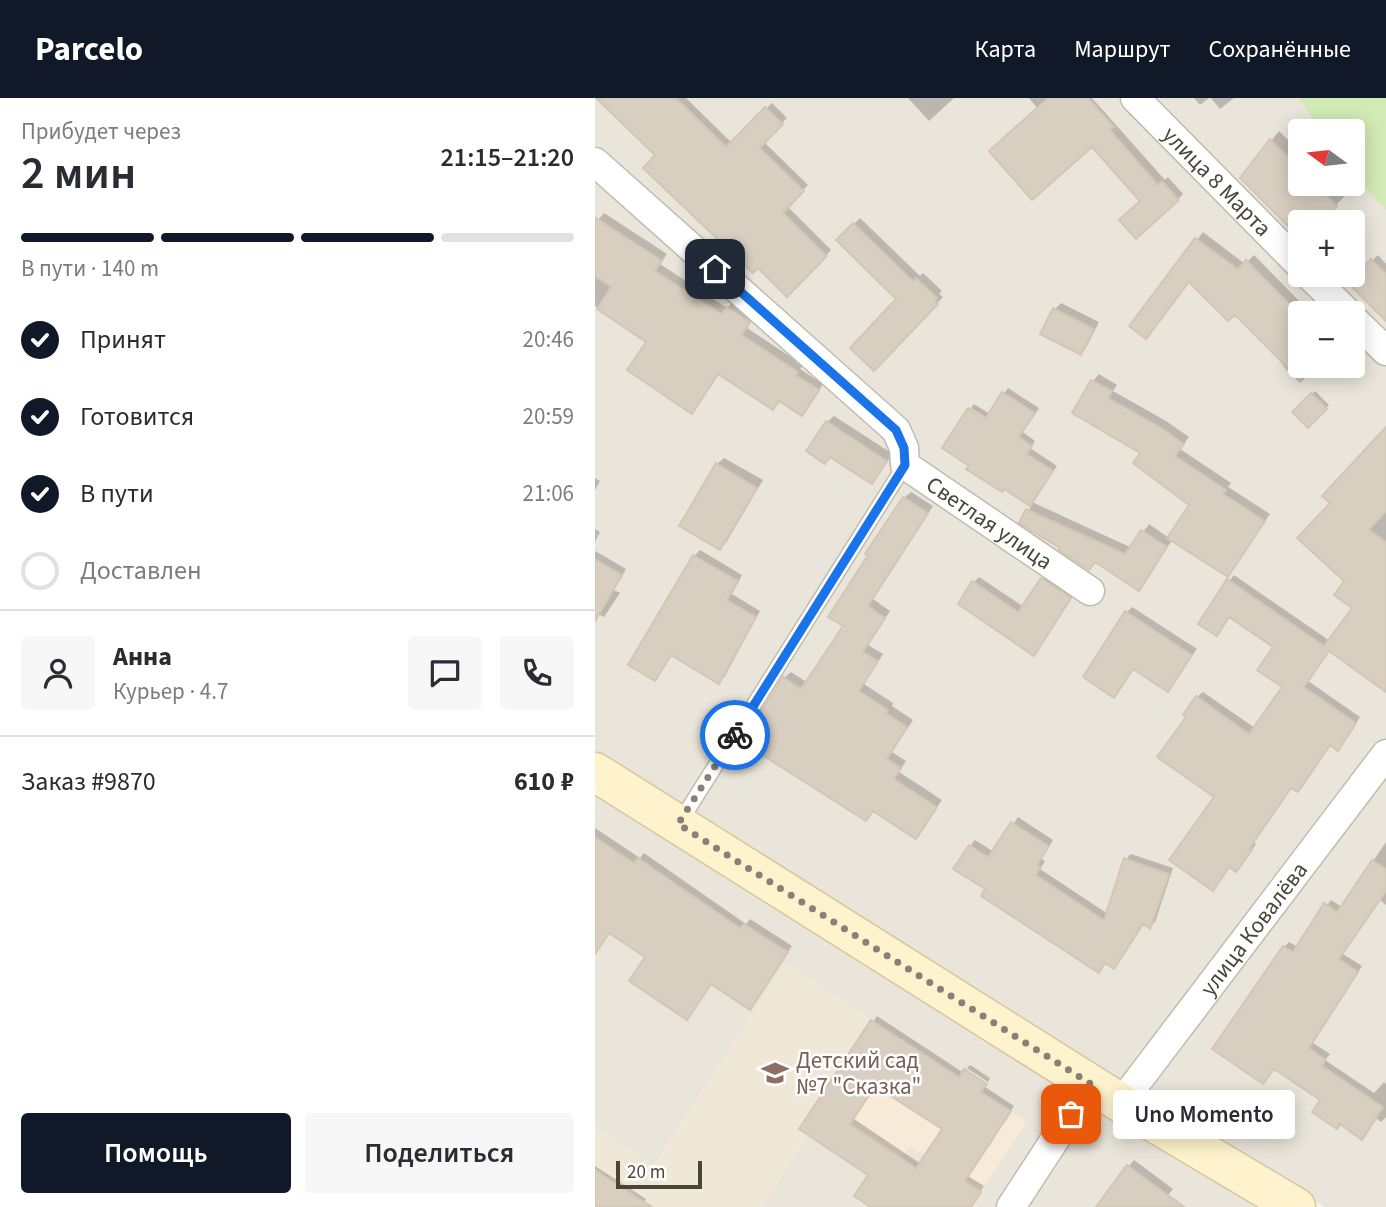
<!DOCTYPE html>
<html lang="ru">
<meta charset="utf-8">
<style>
body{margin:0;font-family:"Source Sans 3",sans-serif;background:#f7f7f7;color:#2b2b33;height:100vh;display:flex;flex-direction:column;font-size:26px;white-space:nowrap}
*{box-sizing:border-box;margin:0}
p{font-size:23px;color:#7c7c81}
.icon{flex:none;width:38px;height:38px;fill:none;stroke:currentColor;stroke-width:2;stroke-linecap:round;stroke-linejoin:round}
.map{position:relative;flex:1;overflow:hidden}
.panel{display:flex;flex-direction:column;background:#fff;width:595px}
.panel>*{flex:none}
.needle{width:46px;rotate:285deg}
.fabs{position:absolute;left:693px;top:21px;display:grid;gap:14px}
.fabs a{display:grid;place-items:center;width:77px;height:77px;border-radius:7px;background:#fff;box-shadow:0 4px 18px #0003;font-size:35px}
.scale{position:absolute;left:21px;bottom:18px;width:86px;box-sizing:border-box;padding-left:7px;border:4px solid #4b4439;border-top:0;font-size:19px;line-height:24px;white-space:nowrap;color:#4b4439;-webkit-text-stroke:5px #fff;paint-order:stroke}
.pin{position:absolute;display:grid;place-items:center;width:60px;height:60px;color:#fff;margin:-30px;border-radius:14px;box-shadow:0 4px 10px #0006}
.courier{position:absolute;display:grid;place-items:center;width:70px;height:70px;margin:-35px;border:5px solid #1a73e8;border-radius:50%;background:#fff;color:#222;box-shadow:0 2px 9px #0007}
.bubble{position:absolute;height:49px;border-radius:7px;background:#fff;box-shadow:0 4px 18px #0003;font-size:23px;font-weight:600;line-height:49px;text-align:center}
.overview em{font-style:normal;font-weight:600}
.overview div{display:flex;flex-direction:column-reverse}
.overview{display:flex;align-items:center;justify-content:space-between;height:119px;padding:0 21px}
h1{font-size:46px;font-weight:600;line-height:52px}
.bar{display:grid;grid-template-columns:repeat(4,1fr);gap:10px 7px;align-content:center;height:84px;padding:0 21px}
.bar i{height:9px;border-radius:5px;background:#e1e1e2}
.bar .active{background:#111827}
.bar p{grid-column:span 4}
.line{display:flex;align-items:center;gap:18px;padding:0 21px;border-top:2px solid #e1e1e2}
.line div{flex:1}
.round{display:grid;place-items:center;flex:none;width:74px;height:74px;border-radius:7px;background:#f7f7f7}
ol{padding:0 21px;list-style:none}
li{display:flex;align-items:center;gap:21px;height:77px}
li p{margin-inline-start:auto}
li .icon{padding:7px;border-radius:50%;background:#111827;color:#fff;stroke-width:4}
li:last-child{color:#7c7c81}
li i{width:38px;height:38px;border:4px solid #e1e1e2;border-radius:50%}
.cta{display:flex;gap:14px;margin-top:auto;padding:14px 21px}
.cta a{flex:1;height:80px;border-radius:7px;background:#111827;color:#fff;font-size:28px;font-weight:600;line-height:80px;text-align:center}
.cta a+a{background:#f7f7f7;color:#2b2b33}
header{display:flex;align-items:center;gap:42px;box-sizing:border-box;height:98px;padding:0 35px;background:#111827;color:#fff}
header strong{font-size:33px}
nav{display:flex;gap:38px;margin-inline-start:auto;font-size:24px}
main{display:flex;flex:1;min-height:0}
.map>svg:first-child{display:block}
.residential{fill:#eae5da;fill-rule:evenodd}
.commercial{fill:#f7ead8}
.education{fill:#efe8d6}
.green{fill:#d2eab5}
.shadow{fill:#0003;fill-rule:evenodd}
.building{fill:#d8cfc1;stroke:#d3c7b4;stroke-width:2;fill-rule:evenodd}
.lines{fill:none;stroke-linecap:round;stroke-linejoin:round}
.lane-casing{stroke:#c2bbae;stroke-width:17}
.street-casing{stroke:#c2bbae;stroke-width:31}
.secondary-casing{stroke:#d6c79b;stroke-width:41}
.lane{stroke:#fff;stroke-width:14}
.street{stroke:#fff;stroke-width:28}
.secondary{stroke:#fff3cd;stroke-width:38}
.done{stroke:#878178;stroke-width:7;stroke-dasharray:0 12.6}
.route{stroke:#1a73e8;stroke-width:9}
.labels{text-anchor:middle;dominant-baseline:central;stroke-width:5;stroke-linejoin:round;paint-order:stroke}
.street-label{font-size:23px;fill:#4b4439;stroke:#fff}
.education-label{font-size:23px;fill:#785e54;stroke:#fff;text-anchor:start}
</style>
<header>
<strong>Parcelo</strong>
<nav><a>Карта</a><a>Маршрут</a><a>Сохранённые</a></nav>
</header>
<main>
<section class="panel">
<div class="overview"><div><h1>2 мин</h1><p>Прибудет через</p></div><em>21:15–21:20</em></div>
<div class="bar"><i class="active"></i><i class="active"></i><i class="active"></i><i></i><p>В пути · 140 m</p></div>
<ol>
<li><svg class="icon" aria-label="check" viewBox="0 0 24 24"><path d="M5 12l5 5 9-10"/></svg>Принят<p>20:46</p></li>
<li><svg class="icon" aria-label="check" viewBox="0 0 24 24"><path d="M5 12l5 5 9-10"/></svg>Готовится<p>20:59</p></li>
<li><svg class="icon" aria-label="check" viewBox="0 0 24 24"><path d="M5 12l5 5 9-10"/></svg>В пути<p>21:06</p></li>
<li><i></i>Доставлен</li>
</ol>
<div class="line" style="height:126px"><a class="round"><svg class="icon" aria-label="person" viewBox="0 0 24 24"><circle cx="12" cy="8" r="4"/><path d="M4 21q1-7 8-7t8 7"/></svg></a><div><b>Анна</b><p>Курьер · 4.7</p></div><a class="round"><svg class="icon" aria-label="chat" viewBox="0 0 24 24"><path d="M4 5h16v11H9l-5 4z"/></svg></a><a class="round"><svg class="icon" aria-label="phone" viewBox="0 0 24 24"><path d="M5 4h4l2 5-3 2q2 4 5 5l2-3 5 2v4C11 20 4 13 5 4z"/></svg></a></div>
<div class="line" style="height:91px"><div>Заказ #9870</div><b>610 ₽</b></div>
<div class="cta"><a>Помощь</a><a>Поделиться</a></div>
</section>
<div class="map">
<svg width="791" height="1109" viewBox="0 0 791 1109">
<rect width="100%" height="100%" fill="#f6f3ec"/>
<path class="residential" d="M 0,0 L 703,0 L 727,33 L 705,33 L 705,86 L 758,86 L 758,77 L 791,112 L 791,1109 L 730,1109 L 547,1001 L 0,660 ZM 705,124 L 758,124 L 758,177 L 705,177 ZM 705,215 L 758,215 L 758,268 L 705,268 Z
M 0,690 L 680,1109 L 166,1109 L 213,1037 L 289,1087 L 315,1047 L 386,1093 L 386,994 L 392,986 L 364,979 L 191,866 L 58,1068 L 0,1029 Z"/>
<path class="commercial" d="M 276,922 L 363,979 L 369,971 L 392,986 L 387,994 L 432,1024 L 386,1094 L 315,1048 L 289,1087 L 204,1031 Z"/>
<path class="education" d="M 191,866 L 276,922 L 204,1031 L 213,1037 L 166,1109 L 0,1109 L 0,1029 L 59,1067 Z"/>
<path class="green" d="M 703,0 L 791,0 L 791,112 L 758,77 L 758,33 L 727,33 Z"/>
<path class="shadow" d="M 4,0 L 91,0 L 137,45 L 177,5 L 192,20 L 169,44 L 213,87 L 192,108 L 236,152 L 192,196 L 63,57 Z
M 313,0 L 359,0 L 334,23 Z
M 434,0 L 497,0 L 570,82 L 573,79 L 588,96 L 583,101 L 547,103 L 497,46 L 443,11 Z
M 599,0 L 614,0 L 605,7 Z
M 616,0 L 639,0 L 625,11 Z
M 684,33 L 705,54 L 705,86 L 737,86 L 749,99 L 724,124 L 705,124 L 705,138 L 647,80 Z
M 9,115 L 72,156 L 65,166 L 132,210 L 138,204 L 160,218 L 152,230 L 208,267 L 205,271 L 228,286 L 213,310 L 207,316 L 185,302 L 178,309 L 124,274 L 53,243 L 0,208 L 0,126 Z
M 265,120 L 325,178 L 328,175 L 347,193 L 344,196 L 348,199 L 279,271 L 304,201 L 244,142 Z
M 608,134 L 650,166 L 659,157 L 709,208 L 701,215 L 705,219 L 705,268 L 722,268 L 705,285 L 688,268 L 691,265 L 640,215 L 595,183 L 536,227 Z
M 783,157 L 791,166 L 791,221 L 755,185 Z
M 466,205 L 504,224 L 492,248 L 485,255 L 460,211 Z
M 504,276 L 522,287 L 518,293 L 571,323 L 594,339 L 585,351 L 636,385 L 633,389 L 675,416 L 633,477 L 578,441 L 544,491 L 501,463 L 494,470 L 468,449 L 427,424 L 437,407 L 409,389 L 396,327 L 398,324 L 376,310 L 379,306 L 395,316 L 413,290 L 444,310 L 428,334 L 440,343 L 435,350 L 462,368 L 437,404 L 537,450 L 554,426 L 574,440 L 596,407 L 548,354 L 479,315 L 498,283 Z
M 720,293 L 734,307 L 713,328 L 699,314 Z
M 239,318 L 298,356 L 277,384 L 232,324 Z
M 791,331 L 791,592 L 734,552 L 713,583 L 765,619 L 748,645 L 736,646 L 708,687 L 703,692 L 697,688 L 658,744 L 661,746 L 647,766 L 641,772 L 635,767 L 623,785 L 621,698 L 593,618 L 602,599 L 608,594 L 660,630 L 689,588 L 680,549 L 635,518 L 621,536 L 634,483 L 639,477 L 735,543 L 759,509 L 751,483 L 737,405 Z
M 129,360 L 168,382 L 132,443 L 125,450 L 122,366 Z
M 0,380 L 5,383 L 0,392 Z
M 316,394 L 338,408 L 278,501 L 295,513 L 273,547 L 288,556 L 269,586 L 298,605 L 297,608 L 318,622 L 297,654 L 311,663 L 304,674 L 347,702 L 321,739 L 279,711 L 271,721 L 189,580 L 196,574 L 213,585 L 251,528 L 309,400 Z
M 0,431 L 5,434 L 0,444 Z
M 105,452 L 147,477 L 137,496 L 165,513 L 130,578 L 124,584 L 77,556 L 60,581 L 36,566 L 99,458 Z
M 0,453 L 31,471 L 19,492 L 25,495 L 9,519 L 1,515 L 0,517 Z
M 452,476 L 480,494 L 444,550 L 378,485 L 384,479 L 429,509 Z
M 537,509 L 602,551 L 573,592 L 539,569 L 519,597 L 532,514 Z
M 423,719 L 458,742 L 446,761 L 450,763 L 445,771 L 513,816 L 531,761 L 536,756 L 578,770 L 560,824 L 554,829 L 549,825 L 524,863 L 511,864 L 503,873 L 393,791 L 375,748 L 380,742 L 399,754 Z
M 0,730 L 45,760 L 49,755 L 151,826 L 155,821 L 197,848 L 155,910 L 117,885 L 92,920 L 52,859 L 15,834 L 0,856 Z
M 791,744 L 791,807 L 785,802 L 748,856 L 767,868 L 718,945 L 735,956 L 730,962 L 779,995 L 789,984 L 791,986 L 791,1019 L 786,1024 L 781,1020 L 772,1034 L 680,970 L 668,984 L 619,951 L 689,849 L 694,844 L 703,849 L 736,802 L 747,809 Z
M 282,918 L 419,1008 L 373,1078 L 389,1088 L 376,1109 L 277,1109 L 275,1076 L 206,1031 ZM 281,986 L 349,1031 L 326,1066 L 259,1021 Z
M 375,967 L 395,980 L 393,984 L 372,970 Z
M 539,1062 L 578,1091 L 572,1098 L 587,1109 L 503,1109 Z
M 0,1068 L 51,1101 L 46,1109 L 0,1109 Z"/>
<path class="building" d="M 1,0 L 81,0 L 131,49 L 170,9 L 188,26 L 165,50 L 209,93 L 188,115 L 232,158 L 192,199 L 163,170 L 158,175 L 48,70 L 60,57 Z
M 453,0 L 493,0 L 519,29 L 515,32 L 563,87 L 567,83 L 584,102 L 541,141 L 524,122 L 545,103 L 497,49 L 437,102 L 394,53 Z
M 675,41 L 705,71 L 705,86 L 720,86 L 742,108 L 726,124 L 705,124 L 705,140 L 645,80 Z
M 0,119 L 67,163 L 60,173 L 127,216 L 131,209 L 155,224 L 147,237 L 203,274 L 201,277 L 224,292 L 207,318 L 184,303 L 178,312 L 123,276 L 97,316 L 32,272 L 51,244 L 2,211 L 16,189 L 0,178 Z
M 258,125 L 318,183 L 321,180 L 342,200 L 340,203 L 343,206 L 279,273 L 255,250 L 301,201 L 241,142 Z
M 600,140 L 643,171 L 651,162 L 705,217 L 705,282 L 640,217 L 633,223 L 594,184 L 551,241 L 534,228 Z
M 776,161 L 791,176 L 791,223 L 753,185 Z
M 458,210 L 499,231 L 486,257 L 445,236 Z
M 496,282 L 517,293 L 513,300 L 565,329 L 589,346 L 580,358 L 631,392 L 628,396 L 670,423 L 633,479 L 572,440 L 594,407 L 538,365 L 545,355 L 477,315 Z
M 407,294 L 440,315 L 424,339 L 437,348 L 432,356 L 458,373 L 435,408 L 409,391 L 407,394 L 371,371 L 374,368 L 347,350 L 373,310 L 390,321 Z
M 716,295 L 732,311 L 713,330 L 697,314 Z
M 231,323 L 292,363 L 277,386 L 235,359 L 230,366 L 211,353 Z
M 791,329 L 791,413 L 774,432 L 791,444 L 791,594 L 734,553 L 709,589 L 761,625 L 743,653 L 735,647 L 703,694 L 696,690 L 654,751 L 657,752 L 641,774 L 634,769 L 618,793 L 574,762 L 619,699 L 562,659 L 591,619 L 588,617 L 601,598 L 654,636 L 687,589 L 662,572 L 678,549 L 634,519 L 622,538 L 603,526 L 632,481 L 729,548 L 757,510 L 739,497 L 749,483 L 702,440 L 735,405 L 727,398 Z
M 121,365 L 162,390 L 125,452 L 84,428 Z
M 308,399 L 333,415 L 273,508 L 290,520 L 268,554 L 283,563 L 264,593 L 293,612 L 291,615 L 312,629 L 292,661 L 306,670 L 299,681 L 342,709 L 321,741 L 278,713 L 271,723 L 147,644 L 188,579 L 206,591 L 248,528 L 233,519 L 273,457 L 270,456 Z
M 431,411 L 530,456 L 546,432 L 572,449 L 544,493 L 500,464 L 494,472 L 464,452 L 465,450 L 424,425 Z
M 98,457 L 143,483 L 132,502 L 161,519 L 124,586 L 76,557 L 60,583 L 33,567 Z
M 0,461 L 27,477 L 0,523 Z
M 446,480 L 476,500 L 439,558 L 363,506 L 377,483 L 423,514 Z
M 530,513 L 597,557 L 573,594 L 538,571 L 519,600 L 488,579 Z
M 416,724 L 454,748 L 442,767 L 446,769 L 441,777 L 509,822 L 529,760 L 574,776 L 555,831 L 548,826 L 519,871 L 510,865 L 504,875 L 386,798 L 390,791 L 358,771 L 374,747 L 393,759 Z
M 0,739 L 39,765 L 43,760 L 145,830 L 149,826 L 193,854 L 155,912 L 116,886 L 92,922 L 34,883 L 50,859 L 14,835 L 0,856 Z
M 777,762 L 791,771 L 791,793 L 744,861 L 763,874 L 714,950 L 731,962 L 727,968 L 788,1009 L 767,1042 L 745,1026 L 742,1031 L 717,1014 L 725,1002 L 679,971 L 668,986 L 617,951 L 688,848 L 698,854 L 729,805 L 742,814 Z
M 276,922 L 364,979 L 369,971 L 392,986 L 386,994 L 416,1013 L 370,1083 L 386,1094 L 376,1109 L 276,1109 L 259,1098 L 273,1077 L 204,1031 ZM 280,988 L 347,1031 L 321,1070 L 255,1026 Z
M 532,1067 L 589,1109 L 501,1109 Z
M 0,1072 L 57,1109 L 0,1109 Z"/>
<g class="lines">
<defs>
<path id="lane" d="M 85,724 L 310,367"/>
<g id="street">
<path id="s1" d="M 540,0 L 705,167"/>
<path id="s2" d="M 0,64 L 301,332 L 309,350 L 310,367 L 495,493"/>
<path d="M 714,177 L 753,215"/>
<path d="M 758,221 L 791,253"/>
<path id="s3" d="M 526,1005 L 791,656"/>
<path d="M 416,1109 L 496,986"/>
</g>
<path id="secondary" d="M 0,674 L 526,1005 L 701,1109"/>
</defs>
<use href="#lane" class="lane-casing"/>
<use href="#street" class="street-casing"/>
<use href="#secondary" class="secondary-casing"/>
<use href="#lane" class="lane"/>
<use href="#street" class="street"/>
<use href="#secondary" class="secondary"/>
</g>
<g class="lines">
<path class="done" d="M 140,637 L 83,726 L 496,986 L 476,1016"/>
<path class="route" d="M 120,171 L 301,332 L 309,350 L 310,367 L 140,637"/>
</g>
<defs>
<symbol id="school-bare" viewBox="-9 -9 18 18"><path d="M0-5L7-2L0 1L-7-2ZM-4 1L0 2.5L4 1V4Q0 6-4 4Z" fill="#8d6e63" stroke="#fff" stroke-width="2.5" paint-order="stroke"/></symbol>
</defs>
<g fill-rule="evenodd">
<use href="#school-bare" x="161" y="956" width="38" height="38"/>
</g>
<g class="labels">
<g class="street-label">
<text stroke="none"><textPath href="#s1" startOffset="117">улица 8 Марта</textPath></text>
<text stroke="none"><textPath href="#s2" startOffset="542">Светлая улица</textPath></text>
<text stroke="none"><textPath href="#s3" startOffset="219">улица Ковалёва</textPath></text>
</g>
<g class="education-label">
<text x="201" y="962">Детский сад<tspan x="201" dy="26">№7 "Сказка"</tspan></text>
</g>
</g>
</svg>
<div class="fabs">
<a><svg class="needle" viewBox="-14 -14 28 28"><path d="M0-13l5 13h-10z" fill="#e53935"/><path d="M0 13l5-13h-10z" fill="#7c7c81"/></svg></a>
<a>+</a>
<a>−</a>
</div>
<div class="scale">20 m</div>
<div class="pin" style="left:476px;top:1016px;background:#ea580c"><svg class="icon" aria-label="bag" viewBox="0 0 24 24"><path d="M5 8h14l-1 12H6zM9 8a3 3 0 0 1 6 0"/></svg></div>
<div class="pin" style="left:120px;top:171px;background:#1f2937"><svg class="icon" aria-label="home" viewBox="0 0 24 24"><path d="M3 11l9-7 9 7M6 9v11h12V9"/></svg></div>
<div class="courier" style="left:140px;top:637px"><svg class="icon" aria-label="bike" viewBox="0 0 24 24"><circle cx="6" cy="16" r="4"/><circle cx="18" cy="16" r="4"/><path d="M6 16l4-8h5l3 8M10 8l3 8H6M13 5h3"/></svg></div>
<div class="bubble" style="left:518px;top:992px;width:182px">Uno Momento</div>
</div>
</main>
